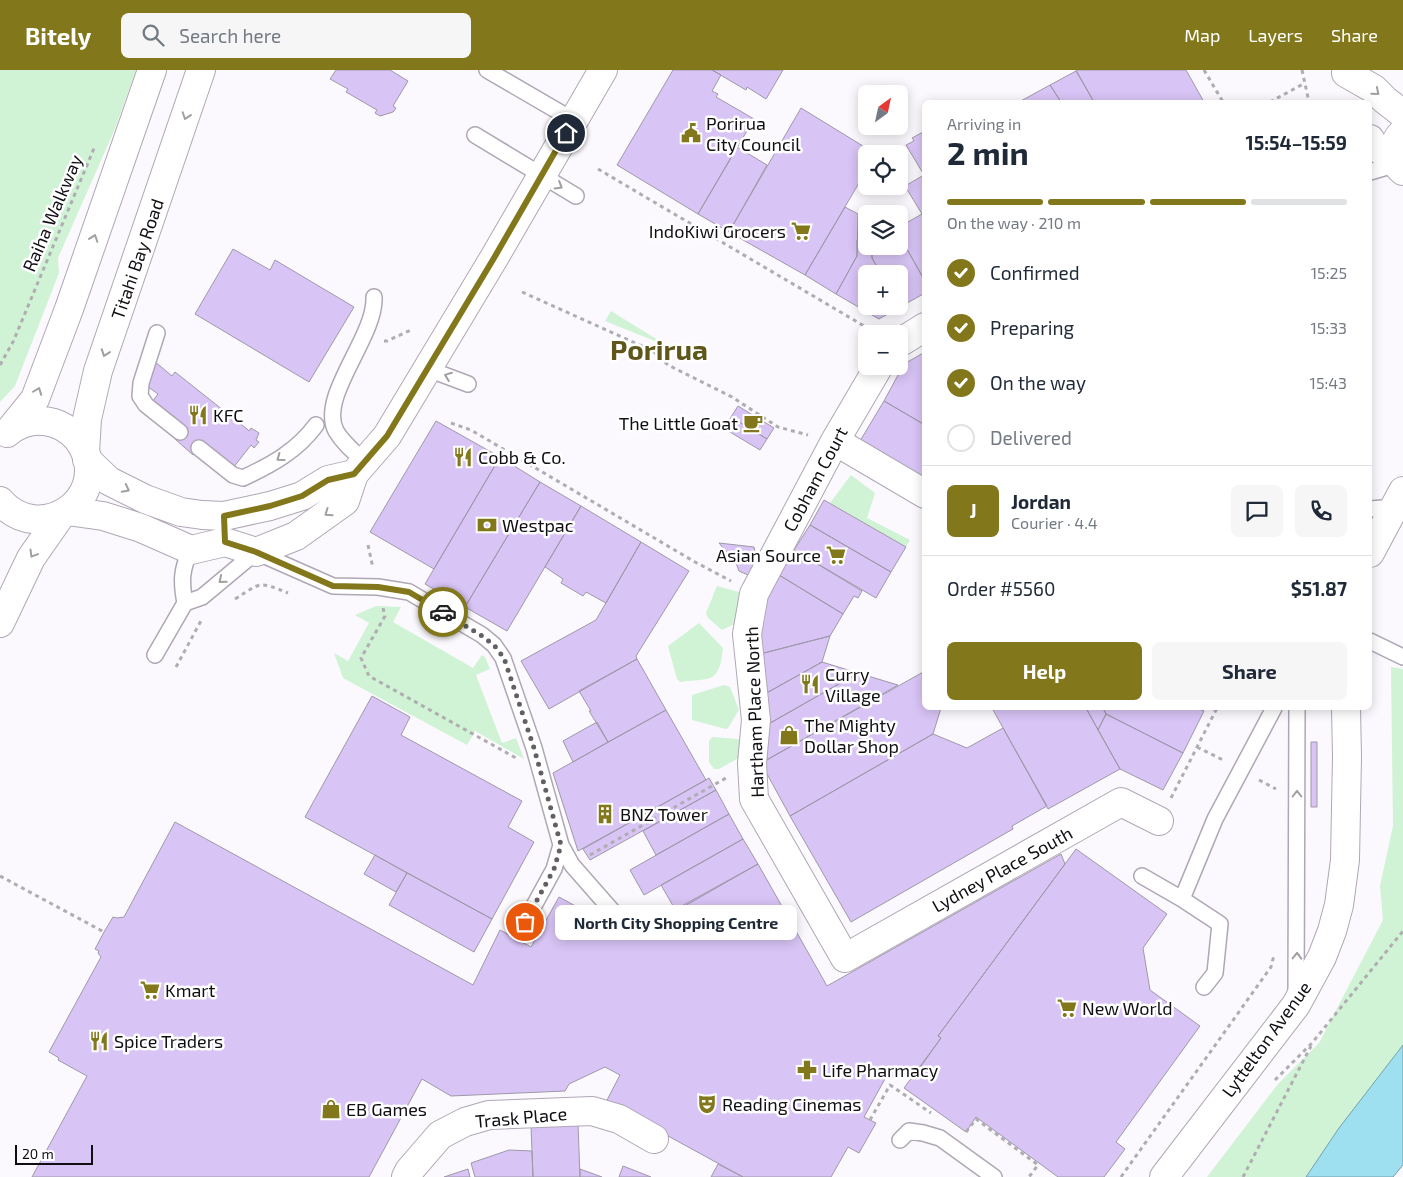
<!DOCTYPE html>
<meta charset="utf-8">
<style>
body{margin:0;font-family:"Exo 2",sans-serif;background:#f6f6f7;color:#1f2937;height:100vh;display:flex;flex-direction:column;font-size:19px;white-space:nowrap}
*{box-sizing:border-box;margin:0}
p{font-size:16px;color:#747a83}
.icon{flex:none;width:28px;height:28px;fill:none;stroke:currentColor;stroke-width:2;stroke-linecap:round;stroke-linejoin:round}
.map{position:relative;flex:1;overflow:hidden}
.side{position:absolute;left:922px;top:30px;width:450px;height:610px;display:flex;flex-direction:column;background:#fff;border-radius:8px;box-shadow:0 2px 12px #0003}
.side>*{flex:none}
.needle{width:32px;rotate:33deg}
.controls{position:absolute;left:858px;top:15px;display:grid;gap:10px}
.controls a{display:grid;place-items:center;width:50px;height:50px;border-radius:8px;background:#fff;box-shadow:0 2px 12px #0003;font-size:25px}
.scale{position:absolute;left:15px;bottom:12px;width:78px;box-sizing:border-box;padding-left:5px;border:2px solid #110e13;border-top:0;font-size:14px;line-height:18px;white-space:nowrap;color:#110e13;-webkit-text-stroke:4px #fff;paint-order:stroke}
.pin{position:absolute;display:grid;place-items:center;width:42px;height:42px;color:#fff;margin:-21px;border:2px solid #fff;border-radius:50%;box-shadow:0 1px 5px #0007}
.courier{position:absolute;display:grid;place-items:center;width:50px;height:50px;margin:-25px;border:4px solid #83771b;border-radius:50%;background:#fff;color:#222;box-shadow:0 1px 6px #0007}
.bubble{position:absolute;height:35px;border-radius:8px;background:#fff;box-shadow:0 2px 12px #0003;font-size:16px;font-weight:700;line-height:35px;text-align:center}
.head em{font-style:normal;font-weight:700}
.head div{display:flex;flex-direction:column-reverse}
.head{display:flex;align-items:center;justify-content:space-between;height:85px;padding:0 25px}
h1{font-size:32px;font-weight:700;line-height:38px}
.bar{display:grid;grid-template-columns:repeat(4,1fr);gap:8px 5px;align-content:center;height:60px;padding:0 25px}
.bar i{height:6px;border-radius:4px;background:#e0e1e3}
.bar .selected{background:#83771b}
.bar p{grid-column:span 4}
.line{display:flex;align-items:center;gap:12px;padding:0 25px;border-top:1px solid #e0e1e3}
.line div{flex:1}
.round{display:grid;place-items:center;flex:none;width:52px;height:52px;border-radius:8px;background:#f6f6f7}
ol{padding:0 25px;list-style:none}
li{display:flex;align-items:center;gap:15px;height:55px}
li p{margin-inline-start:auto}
li .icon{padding:5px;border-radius:50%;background:#83771b;color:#fff;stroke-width:4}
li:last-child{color:#747a83}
li i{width:28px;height:28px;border:2px solid #e0e1e3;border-radius:50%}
.action{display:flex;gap:10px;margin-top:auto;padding:10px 25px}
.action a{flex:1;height:58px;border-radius:8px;background:#83771b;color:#fff;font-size:20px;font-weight:700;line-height:58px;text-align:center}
.action a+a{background:#f6f6f7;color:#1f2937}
header{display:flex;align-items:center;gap:30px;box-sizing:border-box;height:70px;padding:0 25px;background:#83771b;color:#fff}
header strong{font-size:24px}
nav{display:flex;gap:28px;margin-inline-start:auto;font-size:18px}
.search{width:350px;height:45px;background:#f6f6f7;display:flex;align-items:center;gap:12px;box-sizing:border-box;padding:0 18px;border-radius:8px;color:#747a83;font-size:19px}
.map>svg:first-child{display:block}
.green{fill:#d0f2d5}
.water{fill:#9edff0;stroke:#74a0ae}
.building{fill:#d8c4f5;stroke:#9f98a9}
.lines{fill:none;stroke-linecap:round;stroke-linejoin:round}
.lane-casing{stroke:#b0a7b6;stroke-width:18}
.street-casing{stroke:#b0a7b6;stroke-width:30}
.secondary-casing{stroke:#b0a7b6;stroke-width:30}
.path{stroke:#afadb1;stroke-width:3;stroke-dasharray:4 4;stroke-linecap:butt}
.lane{stroke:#fff;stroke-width:15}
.street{stroke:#fff;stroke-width:28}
.secondary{stroke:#fff;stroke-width:28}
.oneway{stroke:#a09fa1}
.done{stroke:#636065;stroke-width:5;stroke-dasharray:0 9}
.route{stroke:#83771b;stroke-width:6}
.labels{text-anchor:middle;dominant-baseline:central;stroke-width:5;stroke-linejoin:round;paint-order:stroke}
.poi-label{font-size:18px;fill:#110e13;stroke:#fff;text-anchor:start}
.street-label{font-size:18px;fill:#110e13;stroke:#fff}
.town-label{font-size:28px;font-weight:bold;fill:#5e561a;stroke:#fff}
</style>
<header>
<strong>Bitely</strong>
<div class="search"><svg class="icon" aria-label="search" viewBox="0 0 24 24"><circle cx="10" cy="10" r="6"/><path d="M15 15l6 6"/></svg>Search here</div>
<nav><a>Map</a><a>Layers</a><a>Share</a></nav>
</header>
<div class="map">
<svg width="1403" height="1107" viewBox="0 0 1403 1107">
<rect width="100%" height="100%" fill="#fbf9fd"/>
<path class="green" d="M 0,0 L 136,0 L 114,61 L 58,188 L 59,203 L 15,316 L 0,332 Z
M 611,241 L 658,270 L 657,272 L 605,251 Z
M 851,405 L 875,423 L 867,448 L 910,470 L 906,477 L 830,433 Z
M 717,516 L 739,522 L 741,524 L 741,551 L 722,560 L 708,548 L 706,543 Z
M 376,536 L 401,537 L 393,552 L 473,598 L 482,585 L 485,587 L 490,599 L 476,605 L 502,673 L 516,668 L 524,689 L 475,661 L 467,675 L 343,608 L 334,583 L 348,591 L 369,553 L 355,545 Z
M 699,553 L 723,578 C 719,614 712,608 680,612 L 677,609 L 668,576 Z
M 1391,597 L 1403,599 L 1403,975 L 1339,1058 L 1306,1107 L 1207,1107 L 1278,1014 L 1319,973 L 1383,850 L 1380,816 L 1393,756 Z
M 724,615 L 730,617 L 739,640 L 728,658 L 726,659 L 692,650 L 692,625 Z
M 712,667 L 738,669 L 745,680 L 744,685 L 719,699 L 714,699 L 709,692 L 709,671 Z"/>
<path class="water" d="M 1403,975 L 1403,1095 L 1393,1107 L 1306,1107 L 1339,1058 Z"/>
<path class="building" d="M 336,0 L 390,0 L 408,11 L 393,36 L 396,38 L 393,42 L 380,46 L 375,43 L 377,40 L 346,22 L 348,19 L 330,9 Z
M 673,0 L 712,0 L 721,5 L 712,21 L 718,24 L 716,27 L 754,49 L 698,144 L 617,95 Z
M 712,0 L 783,0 L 766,29 L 747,17 L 746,20 Z
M 1076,0 L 1186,0 L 1204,32 L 1094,32 Z
M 1076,1 L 1094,32 L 1061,32 L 1050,15 Z
M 1050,15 L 1061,32 L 1019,32 Z
M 801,38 L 876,84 L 866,84 L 866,101 L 805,205 L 729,162 Z
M 925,61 L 925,142 L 922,144 L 905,116 L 924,105 L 906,75 L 914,71 L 912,68 Z
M 737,77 L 767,95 L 729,162 L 698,144 Z
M 845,137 L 858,144 L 857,186 L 836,224 L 805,205 Z
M 922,144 L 925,150 L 925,211 L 899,165 L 899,157 Z
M 899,165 L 925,211 L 925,223 L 900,237 L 899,204 L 881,204 L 872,188 L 872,176 L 899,176 Z
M 857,170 L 866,171 L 866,176 L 872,176 L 872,188 L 881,204 L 866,204 L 866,236 L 899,235 L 900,237 L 879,249 L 836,224 L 857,186 Z
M 233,179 L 270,200 L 275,190 L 354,237 L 309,312 L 195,244 Z
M 925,282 L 925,355 L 884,331 L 904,294 Z
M 154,291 L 172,306 L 175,302 L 247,359 L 249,361 L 251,358 L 259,363 L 256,370 L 259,372 L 254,378 L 251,375 L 233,398 L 202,374 L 193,385 L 175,369 L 184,358 L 152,332 L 158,324 L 147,316 Z
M 884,331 L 925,355 L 925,410 L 860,371 Z
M 738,336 L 774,358 L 767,369 L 731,347 Z
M 731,347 L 767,369 L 760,380 L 725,359 Z
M 436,351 L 500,387 L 434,499 L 370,462 Z
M 500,387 L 540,412 L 465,537 L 425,514 Z
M 540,412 L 581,436 L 507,561 L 465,537 Z
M 824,430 L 906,477 L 891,502 L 810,455 Z
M 581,436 L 641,472 L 606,533 L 586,522 L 583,526 L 561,513 L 563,509 L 545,497 Z
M 810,455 L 891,502 L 876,528 L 794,480 Z
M 641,472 L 689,501 L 636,586 L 637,589 L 549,639 L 521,591 L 596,550 Z
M 719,473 L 754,477 L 761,508 L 759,510 L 739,501 L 736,493 Z
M 794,480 L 862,521 L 858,528 L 854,526 L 843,544 L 779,505 Z
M 779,505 L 843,544 L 830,566 L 760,584 L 758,542 Z
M 830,566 L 822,592 L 763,625 L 760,584 Z
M 637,589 L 666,640 L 608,672 L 589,641 L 591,641 L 579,621 Z
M 822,592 L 858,603 L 765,656 L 763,625 Z
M 925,601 L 925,638 L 941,638 L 933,664 L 790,746 L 761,693 Z
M 858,603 L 898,615 L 767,690 L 765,656 Z
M 372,626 L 410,647 L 401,665 L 522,731 L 508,757 L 534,772 L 492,849 L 305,747 Z
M 992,638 L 1086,638 L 1120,699 L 1048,739 Z
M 1086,638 L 1103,638 L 1106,644 L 1098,660 Z
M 1103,638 L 1196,638 L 1204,641 L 1183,683 L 1106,644 Z
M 666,640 L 706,710 L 578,781 L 553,703 Z
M 1106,644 L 1183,683 L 1163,720 L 1120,699 L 1098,660 Z
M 597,652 L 608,672 L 573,692 L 563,671 Z
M 1003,658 L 1047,736 L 1012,756 L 1013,759 L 851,852 L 790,746 L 933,664 L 967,678 Z
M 1311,672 L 1317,672 L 1317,737 L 1311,737 Z
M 709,708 L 716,720 L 590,790 L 583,779 Z
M 716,720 L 729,744 L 656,785 L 643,761 Z
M 729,744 L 743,769 L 644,825 L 630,800 Z
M 175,752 L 473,915 L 500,860 L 531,877 L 559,827 L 603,851 L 620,870 L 758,794 L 827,916 L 1061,784 L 1065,794 L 938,966 L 941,968 L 912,1009 L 905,1004 L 886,1007 L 864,1047 L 876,1053 L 868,1067 L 859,1083 L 848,1077 L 831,1107 L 743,1107 L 606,1032 L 620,1005 L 605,997 L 569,1014 L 565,1021 L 451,1026 L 422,1009 L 369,1107 L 32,1107 L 87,1006 L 58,990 L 59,988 L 49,982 L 101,887 L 98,883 L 99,881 L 95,879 L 104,862 L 113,847 L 117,848 L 124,847 Z
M 743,769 L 758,794 L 676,841 L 661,815 Z
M 1076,779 L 1167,844 L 1143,878 L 1150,920 L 1200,956 L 1116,1072 L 1125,1079 L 1104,1107 L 1058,1107 L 976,1047 L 966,1062 L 904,1018 L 941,968 L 938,966 Z
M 375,785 L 407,803 L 396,822 L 364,804 Z
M 407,803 L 492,849 L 474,882 L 389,835 Z
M 578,1054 L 580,1107 L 533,1107 L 531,1056 Z
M 509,1080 L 532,1081 L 533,1107 L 475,1107 L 471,1093 Z
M 718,1094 L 743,1107 L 711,1107 Z
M 623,1096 L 651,1107 L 619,1107 Z
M 468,1099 L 470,1107 L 444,1107 Z
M 580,1099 L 602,1107 L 580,1107 Z"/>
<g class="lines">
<defs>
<path id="lane" d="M 487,0 L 573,50
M 475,65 L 576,126
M 1370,102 L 1397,94
M 157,263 L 141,313 L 140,326 L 146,335 L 180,362
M 428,299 L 468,314
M 199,378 L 233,405 L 243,408 C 271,395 297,381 316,355
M 365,392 C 354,382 343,373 336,361 C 318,326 376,267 374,227
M 1370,439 L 1395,437
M 185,533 C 181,512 181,499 191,480
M 1370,571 L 1403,587
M 155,585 L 185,533 L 202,527 L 256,482 L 333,516 L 378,517 L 409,522 L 482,565 L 494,575 L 503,588 L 534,678 L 561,775 L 554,799 L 525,852
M 561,775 L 572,795 L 622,852
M 1142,806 L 1182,829
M 1204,917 L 1215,903 L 1220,854 L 1182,829 L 1215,749 L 1274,638
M 1296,926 L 1297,638
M 900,1070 L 909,1061 L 923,1063 L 940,1068 L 994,1107"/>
<path id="street" d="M 899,273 L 925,257
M 879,296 L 835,371 L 754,524 L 747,564 L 756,650 L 752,693 L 754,729 L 845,888 L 1121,732 L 1159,751
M 835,371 L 925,424
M 406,1107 L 409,1101 L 440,1065 L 465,1052 L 489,1045 L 592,1041 L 619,1049 L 654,1069"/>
<path id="secondary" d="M 1346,3 L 1374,19 L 1385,30 L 1403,44
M 1403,62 C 1391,74 1390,90 1403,101
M 1370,69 L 1372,73 L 1396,93
M 10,360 L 35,329 L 69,239 L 152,0
M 85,382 L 87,349 L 98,301 L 201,0
M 87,390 L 109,411 L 145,429 L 181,442 L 202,445 L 224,446 L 270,436 L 302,426 L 328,410 L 354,404
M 0,431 C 39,476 110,431 83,377 C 77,366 66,357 54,353 C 37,348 20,352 7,363
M 67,441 L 103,446 L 141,458 L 191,480 L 225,472 L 256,482 L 296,466 L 345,431 L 354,404 L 387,366 L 494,188 L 603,0
M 1370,483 L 1403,421
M 0,553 L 31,488 L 61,445
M 1164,1107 L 1296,935 L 1322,887 L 1332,861 L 1339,835 L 1345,790 L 1347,687 L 1346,638"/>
</defs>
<use href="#lane" class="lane-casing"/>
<use href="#street" class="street-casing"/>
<use href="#secondary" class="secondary-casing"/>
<path class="path" d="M 1204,0 L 1223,32
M 1302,0 L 1309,32
M 1270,32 L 1305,13
M 598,99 L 876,263
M 522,222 L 653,281 L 668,295 L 732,327 L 778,357 L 808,365
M 384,271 L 387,271 L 413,259
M 0,295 L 13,272 L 95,76
M 451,353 L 471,360 L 695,492 L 731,511
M 368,475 L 373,498
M 235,529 C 262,512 258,511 288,523
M 383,538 L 385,546 L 361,588 L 369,606 L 516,688
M 176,597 L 202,549
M 1197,677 L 1223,690
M 1259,710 L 1276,719
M 1171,728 L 1217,638
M 590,785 L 726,708
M 0,806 L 104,862
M 1275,1010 L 1312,973 L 1403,861
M 870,1050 L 890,1015 L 931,1043
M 966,1062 L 976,1049 L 1038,1095 L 1029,1107
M 1121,1107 L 1271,897 L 1274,885
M 1243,1107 L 1311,976"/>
<use href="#lane" class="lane"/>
<use href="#street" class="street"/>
<use href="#secondary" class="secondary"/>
</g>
<defs><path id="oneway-chevron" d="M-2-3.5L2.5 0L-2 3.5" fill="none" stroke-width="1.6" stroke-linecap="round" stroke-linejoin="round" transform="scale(1.25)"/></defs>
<g class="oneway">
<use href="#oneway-chevron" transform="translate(1376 22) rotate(40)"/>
<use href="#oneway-chevron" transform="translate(186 46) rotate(109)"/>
<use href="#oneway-chevron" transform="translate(559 116) rotate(31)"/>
<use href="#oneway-chevron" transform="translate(94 168) rotate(-71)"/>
<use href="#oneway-chevron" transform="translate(105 283) rotate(110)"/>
<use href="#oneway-chevron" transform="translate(448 306) rotate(-159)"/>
<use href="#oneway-chevron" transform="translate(38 321) rotate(-69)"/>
<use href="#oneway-chevron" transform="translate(280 388) rotate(144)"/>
<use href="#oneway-chevron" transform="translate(126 419) rotate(27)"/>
<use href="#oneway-chevron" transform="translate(328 443) rotate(145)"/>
<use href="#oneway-chevron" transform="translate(33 484) rotate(121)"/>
<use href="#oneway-chevron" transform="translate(222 510) rotate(140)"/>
<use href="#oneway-chevron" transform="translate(1297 724) rotate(-90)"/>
<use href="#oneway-chevron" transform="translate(1297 886) rotate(-89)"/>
</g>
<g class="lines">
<path class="done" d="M 443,542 L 482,566 L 494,575 L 504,588 L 534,678 L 561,775 L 554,799 L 525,852"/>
<path class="route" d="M 443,542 L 409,522 L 378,517 L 333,516 L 256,482 L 225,472 L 224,446 L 270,436 L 302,426 L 328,410 L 354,404 L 387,366 L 494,188 L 566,63"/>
</g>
<defs>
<symbol id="civic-bare" viewBox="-9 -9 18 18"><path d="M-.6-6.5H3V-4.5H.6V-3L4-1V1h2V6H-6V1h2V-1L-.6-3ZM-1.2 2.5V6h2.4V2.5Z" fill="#83771b" stroke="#fff" stroke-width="2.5" paint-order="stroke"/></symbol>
<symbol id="supermarket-bare" viewBox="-9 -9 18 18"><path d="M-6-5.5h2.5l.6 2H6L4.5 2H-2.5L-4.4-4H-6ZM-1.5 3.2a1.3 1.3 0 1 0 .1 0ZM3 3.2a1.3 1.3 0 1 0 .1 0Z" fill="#83771b" stroke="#fff" stroke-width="2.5" paint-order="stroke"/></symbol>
<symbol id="restaurant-bare" viewBox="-9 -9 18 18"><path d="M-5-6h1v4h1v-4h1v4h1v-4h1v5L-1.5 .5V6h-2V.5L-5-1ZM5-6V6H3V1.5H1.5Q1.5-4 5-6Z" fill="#83771b" stroke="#fff" stroke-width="2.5" paint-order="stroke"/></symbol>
<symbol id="cafe-bare" viewBox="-9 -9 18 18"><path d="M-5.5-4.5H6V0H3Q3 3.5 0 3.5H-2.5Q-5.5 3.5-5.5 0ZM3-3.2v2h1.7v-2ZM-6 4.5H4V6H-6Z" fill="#83771b" stroke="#fff" stroke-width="2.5" paint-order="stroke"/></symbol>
<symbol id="bank-bare" viewBox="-9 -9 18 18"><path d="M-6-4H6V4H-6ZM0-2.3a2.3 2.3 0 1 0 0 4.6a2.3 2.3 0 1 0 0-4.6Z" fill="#83771b" stroke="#fff" stroke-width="2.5" paint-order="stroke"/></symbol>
<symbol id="shop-bare" viewBox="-9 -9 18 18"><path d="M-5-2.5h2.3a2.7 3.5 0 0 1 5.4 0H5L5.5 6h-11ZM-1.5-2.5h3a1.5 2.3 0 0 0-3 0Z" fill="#83771b" stroke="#fff" stroke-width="2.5" paint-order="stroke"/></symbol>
<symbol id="building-bare" viewBox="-9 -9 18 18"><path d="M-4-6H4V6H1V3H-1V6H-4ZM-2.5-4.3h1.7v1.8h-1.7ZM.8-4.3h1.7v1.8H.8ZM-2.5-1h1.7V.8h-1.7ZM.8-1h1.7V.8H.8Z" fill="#83771b" stroke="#fff" stroke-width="2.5" paint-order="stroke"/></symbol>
<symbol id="pharmacy-bare" viewBox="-9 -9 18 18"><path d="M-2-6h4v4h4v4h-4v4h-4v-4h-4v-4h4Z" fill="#83771b" stroke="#fff" stroke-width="2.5" paint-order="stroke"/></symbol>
<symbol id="theatre-bare" viewBox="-9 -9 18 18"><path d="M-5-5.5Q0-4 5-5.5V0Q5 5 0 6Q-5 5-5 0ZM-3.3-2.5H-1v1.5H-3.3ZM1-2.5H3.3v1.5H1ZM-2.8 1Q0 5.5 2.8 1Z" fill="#83771b" stroke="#fff" stroke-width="2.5" paint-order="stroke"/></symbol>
</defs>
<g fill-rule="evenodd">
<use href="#civic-bare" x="677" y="49" width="28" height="28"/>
<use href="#supermarket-bare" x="787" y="147" width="28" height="28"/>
<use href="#restaurant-bare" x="184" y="331" width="28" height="28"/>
<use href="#cafe-bare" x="739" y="339" width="28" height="28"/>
<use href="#restaurant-bare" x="449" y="373" width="28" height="28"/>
<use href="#bank-bare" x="473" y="441" width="28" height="28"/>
<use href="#supermarket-bare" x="822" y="471" width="28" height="28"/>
<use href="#restaurant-bare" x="796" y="600" width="28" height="28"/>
<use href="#shop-bare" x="775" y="651" width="28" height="28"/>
<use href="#building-bare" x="591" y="730" width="28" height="28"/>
<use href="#supermarket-bare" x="136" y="906" width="28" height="28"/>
<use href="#supermarket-bare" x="1053" y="924" width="28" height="28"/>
<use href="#restaurant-bare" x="85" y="957" width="28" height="28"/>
<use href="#pharmacy-bare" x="793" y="986" width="28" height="28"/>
<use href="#theatre-bare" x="693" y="1020" width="28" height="28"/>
<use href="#shop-bare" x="317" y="1025" width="28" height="28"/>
</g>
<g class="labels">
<g class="poi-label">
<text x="706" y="53">Porirua<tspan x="706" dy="21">City Council</tspan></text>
<text x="786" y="161" text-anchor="end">IndoKiwi Grocers</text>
<text x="213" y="345">KFC</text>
<text x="738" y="353" text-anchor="end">The Little Goat</text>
<text x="478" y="387">Cobb &amp; Co.</text>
<text x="502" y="455">Westpac</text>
<text x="821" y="485" text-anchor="end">Asian Source</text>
<text x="825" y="604">Curry<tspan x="825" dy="21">Village</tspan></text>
<text x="804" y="655">The Mighty<tspan x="804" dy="21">Dollar Shop</tspan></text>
<text x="620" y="744">BNZ Tower</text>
<text x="165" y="920">Kmart</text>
<text x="1082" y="938">New World</text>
<text x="114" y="971">Spice Traders</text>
<text x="822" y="1000">Life Pharmacy</text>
<text x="722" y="1034">Reading Cinemas</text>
<text x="346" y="1039">EB Games</text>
</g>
<g class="street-label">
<text transform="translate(52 143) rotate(-67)">Raiha Walkway</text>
<text transform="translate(137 189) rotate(-71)">Titahi Bay Road</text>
<text transform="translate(815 409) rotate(-62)">Cobham Court</text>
<text transform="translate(754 642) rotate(-92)">Hartham Place North</text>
<text transform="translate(1002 799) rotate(-29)">Lydney Place South</text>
<text transform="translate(1266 969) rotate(-54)">Lyttelton Avenue</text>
<text transform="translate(521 1047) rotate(-5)">Trask Place</text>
</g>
<g class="town-label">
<text x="659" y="279">Porirua</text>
</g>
</g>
</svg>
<div class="controls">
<a><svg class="needle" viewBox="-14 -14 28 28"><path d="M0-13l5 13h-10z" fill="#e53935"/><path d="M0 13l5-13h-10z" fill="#747a83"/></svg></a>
<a><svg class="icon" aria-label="locate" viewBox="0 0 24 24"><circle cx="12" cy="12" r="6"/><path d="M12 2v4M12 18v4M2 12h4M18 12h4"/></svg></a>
<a><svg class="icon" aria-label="layers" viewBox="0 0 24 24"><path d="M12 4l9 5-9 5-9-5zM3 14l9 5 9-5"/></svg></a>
<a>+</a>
<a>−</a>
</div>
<div class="scale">20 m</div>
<div class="pin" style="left:525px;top:852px;background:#ea580c"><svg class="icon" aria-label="bag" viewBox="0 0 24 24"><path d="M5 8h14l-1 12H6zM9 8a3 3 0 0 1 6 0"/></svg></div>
<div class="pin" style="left:566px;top:63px;background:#1f2937"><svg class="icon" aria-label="home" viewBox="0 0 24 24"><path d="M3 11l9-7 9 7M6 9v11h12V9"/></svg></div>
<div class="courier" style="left:443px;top:542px"><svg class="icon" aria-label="car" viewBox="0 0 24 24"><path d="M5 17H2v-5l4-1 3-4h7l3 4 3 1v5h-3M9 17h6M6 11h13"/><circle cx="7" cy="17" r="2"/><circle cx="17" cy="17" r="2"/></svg></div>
<div class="bubble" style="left:555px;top:835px;width:242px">North City Shopping Centre</div>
<section class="side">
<div class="head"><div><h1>2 min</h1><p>Arriving in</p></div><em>15:54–15:59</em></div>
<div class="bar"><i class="selected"></i><i class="selected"></i><i class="selected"></i><i></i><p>On the way · 210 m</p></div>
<ol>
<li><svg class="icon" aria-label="check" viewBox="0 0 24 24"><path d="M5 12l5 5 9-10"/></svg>Confirmed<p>15:25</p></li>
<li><svg class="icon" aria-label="check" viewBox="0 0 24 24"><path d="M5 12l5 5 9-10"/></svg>Preparing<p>15:33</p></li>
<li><svg class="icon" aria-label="check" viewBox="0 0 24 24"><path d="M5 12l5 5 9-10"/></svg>On the way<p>15:43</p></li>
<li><i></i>Delivered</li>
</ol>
<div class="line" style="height:90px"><b class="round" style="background:#83771b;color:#fff">J</b><div><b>Jordan</b><p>Courier · 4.4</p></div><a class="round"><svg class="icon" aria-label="chat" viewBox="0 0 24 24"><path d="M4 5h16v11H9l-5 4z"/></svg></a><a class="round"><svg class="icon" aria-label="phone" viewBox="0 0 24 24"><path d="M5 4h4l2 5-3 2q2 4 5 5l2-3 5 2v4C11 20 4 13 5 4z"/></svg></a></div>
<div class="line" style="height:65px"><div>Order #5560</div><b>$51.87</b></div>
<div class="action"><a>Help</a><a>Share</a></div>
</section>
</div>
